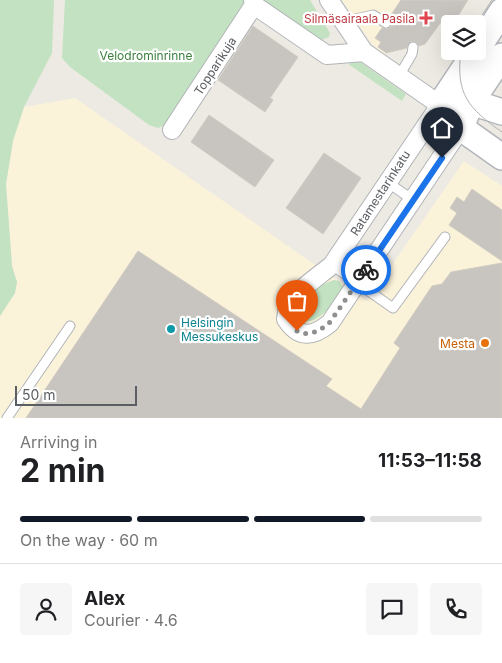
<!DOCTYPE html>
<meta charset="utf-8">
<style>
body{margin:0;font-family:Inter,sans-serif;background:#f6f6f6;color:#202124;height:100vh;display:flex;flex-direction:column;font-size:19px;white-space:nowrap}
*{box-sizing:border-box;margin:0}
p{font-size:16px;color:#757577}
.icon{flex:none;width:28px;height:28px;fill:none;stroke:currentColor;stroke-width:2;stroke-linecap:round;stroke-linejoin:round}
.map{position:relative;height:418px;overflow:hidden}
.sheet{display:flex;flex-direction:column;background:#fff;flex:1}
.sheet>*{flex:none}
.controls{position:absolute;left:441px;top:15px;display:grid;gap:10px}
.controls a{display:grid;place-items:center;width:45px;height:45px;border-radius:5px;background:#fff;box-shadow:0 5px 20px #0002;font-size:25px}
.scale{position:absolute;left:15px;bottom:12px;width:122px;box-sizing:border-box;padding-left:5px;border:2px solid #5b5f63;border-top:0;font-size:14px;line-height:18px;white-space:nowrap;color:#5b5f63;-webkit-text-stroke:4px #fff;paint-order:stroke}
.pin{position:absolute;display:grid;place-items:center;width:42px;height:42px;color:#fff;margin:-51px -21px;border-radius:50% 50% 50% 0;rotate:-45deg;box-shadow:0 0 5px #0007}
.pin .icon{rotate:45deg}
.courier{position:absolute;display:grid;place-items:center;width:50px;height:50px;margin:-25px;border:4px solid #1a73e8;border-radius:50%;background:#fff;color:#222;box-shadow:0 1px 6px #0007}
.headline em{font-style:normal;font-weight:700}
.headline div{display:flex;flex-direction:column-reverse}
.headline{display:flex;align-items:center;justify-content:space-between;height:85px;padding:0 20px}
h1{font-size:32px;font-weight:700;line-height:38px}
.bar{display:grid;grid-template-columns:repeat(4,1fr);gap:8px 5px;align-content:center;height:60px;padding:0 20px}
.bar i{height:6px;border-radius:4px;background:#e0e0e0}
.bar .active{background:#111827}
.bar p{grid-column:span 4}
.line{display:flex;align-items:center;gap:12px;padding:0 20px;border-top:1px solid #e0e0e0}
.line div{flex:1}
.round{display:grid;place-items:center;flex:none;width:52px;height:52px;border-radius:5px;background:#f6f6f6}
.map>svg:first-child{display:block}
.commercial{fill:#fbf2da}
.green{fill:#c3e2c2}
.building{fill:#c8c5c0;stroke:#d1ccc2}
.lines{fill:none;stroke-linecap:round;stroke-linejoin:round}
.lane-casing{stroke:#b1b4b7;stroke-width:11}
.street-casing{stroke:#b1b4b7;stroke-width:20}
.secondary-casing{stroke:#b2b6ba;stroke-width:28}
.lane{stroke:#fff;stroke-width:9}
.street{stroke:#fff;stroke-width:18}
.secondary{stroke:#fff;stroke-width:25}
.tram{stroke:#b2b3b3;stroke-width:1}
.done{stroke:#8e9090;stroke-width:5;stroke-dasharray:0 9}
.route{stroke:#1a73e8;stroke-width:6}
.health-dot{fill:#e0444e;stroke:#fff;stroke-width:2}
.culture-dot{fill:#0f9aa8;stroke:#fff;stroke-width:2}
.food-dot{fill:#e8710a;stroke:#fff;stroke-width:2}
.labels{text-anchor:middle;dominant-baseline:central;stroke-width:4.5;stroke-linejoin:round;paint-order:stroke}
.health-label{font-size:12px;fill:#be3a42;stroke:#fff;text-anchor:end}
.park-label{font-size:12px;fill:#3c813e;stroke:#fff}
.street-label{font-size:12px;fill:#5b5f63;stroke:#fff}
.culture-label{font-size:12px;fill:#0d838f;stroke:#fff;text-anchor:start}
.food-label{font-size:12px;fill:#c56008;stroke:#fff;text-anchor:end}
</style>
<div class="map">
<svg width="502" height="418" viewBox="0 0 502 418">
<rect width="100%" height="100%" fill="#edeae3"/>
<path class="commercial" d="M 342,0 L 469,0 L 453,24 L 443,18 L 425,44 L 384,54 L 372,44 Z
M 75,98 L 367,301 L 464,161 L 502,186 L 502,418 L 0,418 L 0,316 L 15,293 L 17,283 L 12,266 L 6,184 L 13,141 L 24,107 Z"/>
<path class="green" d="M 0,0 L 54,0 L 52,53 L 24,107 L 13,141 L 6,184 L 12,266 L 17,282 L 15,293 L 0,316 Z
M 65,0 L 247,0 L 190,88 L 163,126 L 158,128 L 149,125 L 70,67 L 62,58 Z
M 264,0 L 310,0 L 330,33 L 329,37 L 321,40 L 265,3 Z
M 359,61 L 406,94 L 402,101 L 348,64 Z
M 334,280 L 339,281 L 343,287 C 338,300 317,327 301,321 L 298,311 C 301,297 321,284 334,280 Z"/>
<path class="building" d="M 401,0 L 468,0 L 453,24 L 444,18 L 425,44 L 419,46 L 416,42 L 411,41 L 408,44 L 407,48 L 386,53 L 378,47 L 381,42 L 375,38 L 382,28 L 386,29 L 391,27 L 392,23 L 389,18 Z
M 253,26 L 298,57 L 270,98 L 273,100 L 265,112 L 218,80 Z
M 209,115 L 274,160 L 255,187 L 191,142 Z
M 324,153 L 361,178 L 323,234 L 286,208 Z
M 472,189 L 502,210 L 502,261 L 449,225 L 457,213 L 450,208 L 457,197 L 464,202 Z
M 138,251 L 332,379 L 326,386 L 361,409 L 400,348 L 394,343 L 432,286 L 442,284 L 451,272 L 502,263 L 502,418 L 26,418 Z"/>
<g class="lines">
<defs>
<path id="lane" d="M 342,22 L 373,15 L 386,23
M 399,76 L 412,54 L 413,47
M 387,182 L 413,200
M 332,265 L 393,308 L 445,237
M 7,418 L 70,326"/>
<path id="street" d="M 329,0 L 364,52 L 440,105 L 332,265 C 319,276 295,291 288,307 C 287,310 287,315 286,319 C 299,339 313,337 330,323 L 461,128
M 254,5 L 327,55 L 364,52
M 172,130 L 254,5 L 253,0"/>
<path id="secondary" d="M 478,48 L 502,11
M 457,104 L 471,102 L 502,112
M 440,105 L 461,128 L 502,157
M 440,105 L 476,51
M 461,128 L 471,102 L 502,56"/>
</defs>
<use href="#lane" class="lane-casing"/>
<use href="#street" class="street-casing"/>
<use href="#secondary" class="secondary-casing"/>
<use href="#lane" class="lane"/>
<use href="#street" class="street"/>
<use href="#secondary" class="secondary"/>
<path class="tram" d="M 476,24 L 492,0
M 461,51 C 455,94 469,109 502,132"/>
</g>
<g class="lines">
<path class="done" d="M 297,331 C 309,337 320,331 330,322 L 366,270"/>
<path class="route" d="M 366,270 L 442,158"/>
</g>
<path class="health-dot" d="M423.5 10.5h5v5h5v5h-5v5h-5v-5h-5v-5h5z"/>
<circle class="culture-dot" cx="171" cy="329" r="5"/>
<circle class="food-dot" cx="485" cy="343" r="5"/>
<g class="labels">
<g class="health-label">
<text x="415" y="18">Silmäsairaala Pasila</text>
</g>
<g class="park-label">
<text x="146" y="55">Velodrominrinne</text>
</g>
<g class="street-label">
<text transform="translate(215 66) rotate(-57)">Topparikuja</text>
<text transform="translate(380 193) rotate(-57)">Ratamestarinkatu</text>
</g>
<g class="culture-label">
<text x="181" y="322">Helsingin<tspan x="181" dy="14">Messukeskus</tspan></text>
</g>
<g class="food-label">
<text x="475" y="343">Mesta</text>
</g>
</g>
</svg>
<div class="controls">
<a><svg class="icon" aria-label="layers" viewBox="0 0 24 24"><path d="M12 4l9 5-9 5-9-5zM3 14l9 5 9-5"/></svg></a>
</div>
<div class="scale">50 m</div>
<div class="pin" style="left:297px;top:331px;background:#ea580c"><svg class="icon" aria-label="bag" viewBox="0 0 24 24"><path d="M5 8h14l-1 12H6zM9 8a3 3 0 0 1 6 0"/></svg></div>
<div class="pin" style="left:442px;top:158px;background:#1f2937"><svg class="icon" aria-label="home" viewBox="0 0 24 24"><path d="M3 11l9-7 9 7M6 9v11h12V9"/></svg></div>
<div class="courier" style="left:366px;top:270px"><svg class="icon" aria-label="bike" viewBox="0 0 24 24"><circle cx="6" cy="16" r="4"/><circle cx="18" cy="16" r="4"/><path d="M6 16l4-8h5l3 8M10 8l3 8H6M13 5h3"/></svg></div>
</div>
<section class="sheet">
<div class="headline"><div><h1>2 min</h1><p>Arriving in</p></div><em>11:53–11:58</em></div>
<div class="bar"><i class="active"></i><i class="active"></i><i class="active"></i><i></i><p>On the way · 60 m</p></div>
<div class="line" style="height:90px"><a class="round"><svg class="icon" aria-label="person" viewBox="0 0 24 24"><circle cx="12" cy="8" r="4"/><path d="M4 21q1-7 8-7t8 7"/></svg></a><div><b>Alex</b><p>Courier · 4.6</p></div><a class="round"><svg class="icon" aria-label="chat" viewBox="0 0 24 24"><path d="M4 5h16v11H9l-5 4z"/></svg></a><a class="round"><svg class="icon" aria-label="phone" viewBox="0 0 24 24"><path d="M5 4h4l2 5-3 2q2 4 5 5l2-3 5 2v4C11 20 4 13 5 4z"/></svg></a></div>
</section>
